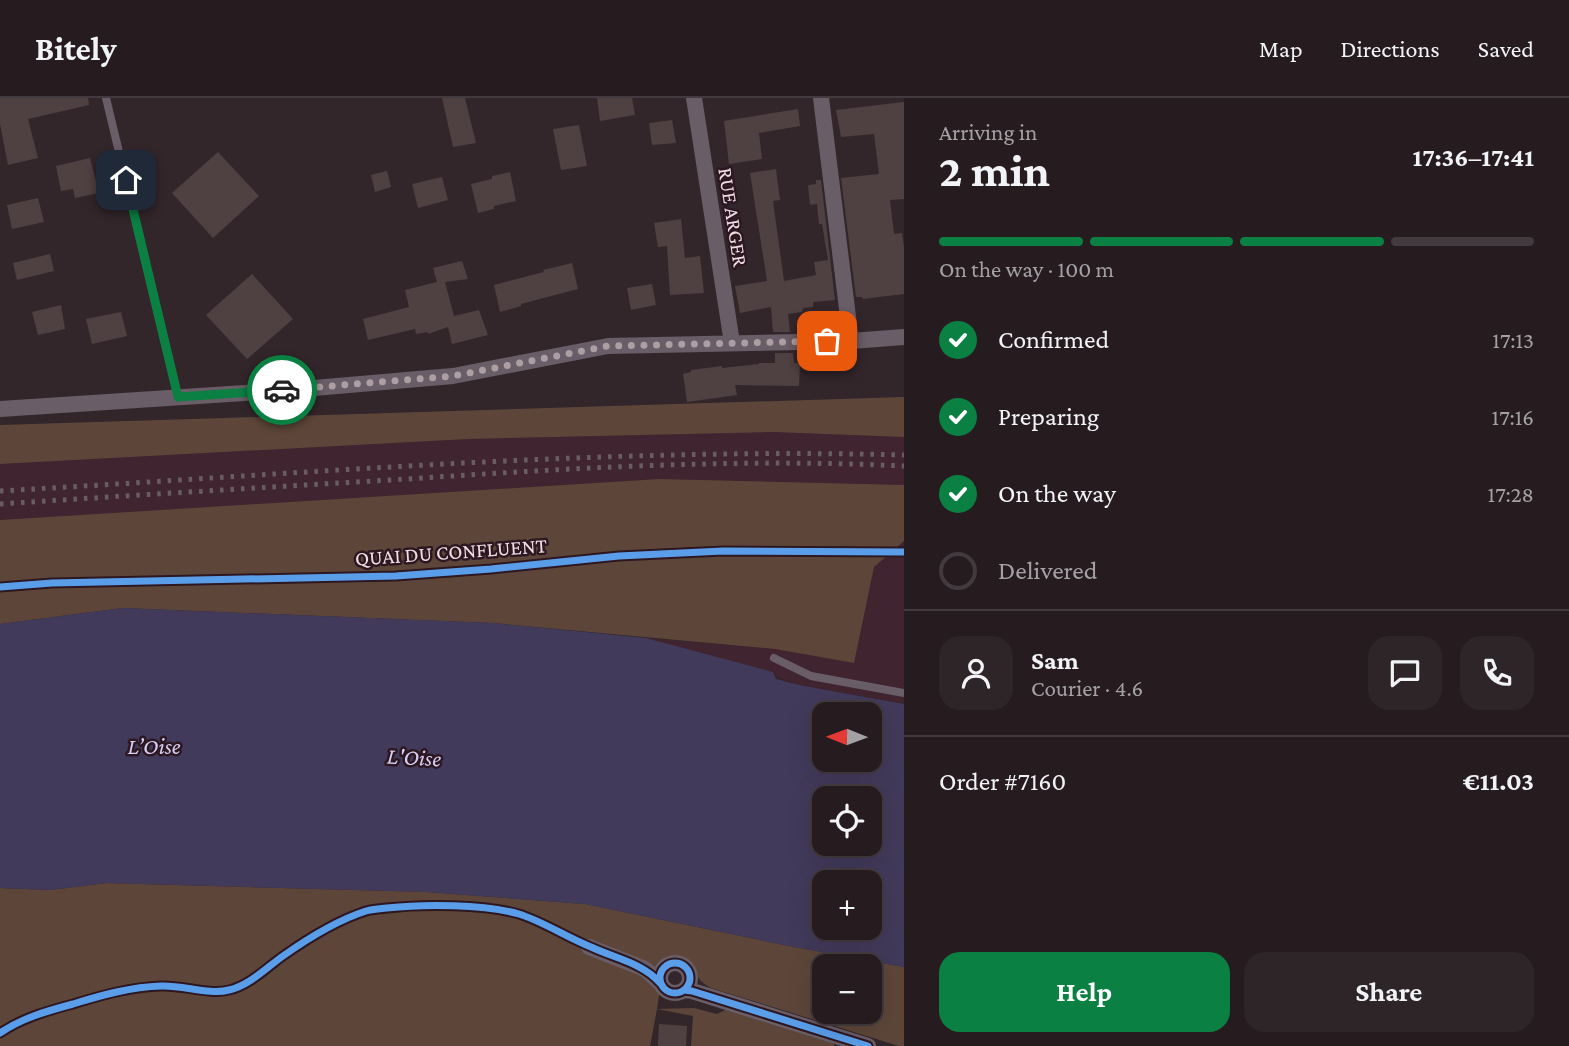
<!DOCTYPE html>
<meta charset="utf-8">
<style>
body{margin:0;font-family:"Crimson Pro",serif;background:#2e2529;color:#f1f3f6;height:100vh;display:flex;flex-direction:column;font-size:26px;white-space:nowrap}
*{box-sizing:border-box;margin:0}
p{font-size:23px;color:#a4a1a5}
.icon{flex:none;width:38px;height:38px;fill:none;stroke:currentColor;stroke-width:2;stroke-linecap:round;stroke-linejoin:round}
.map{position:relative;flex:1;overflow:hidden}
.details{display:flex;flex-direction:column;background:#261c20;width:665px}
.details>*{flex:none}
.needle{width:46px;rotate:271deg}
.fabs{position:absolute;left:812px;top:604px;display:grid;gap:14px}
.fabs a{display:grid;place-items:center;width:70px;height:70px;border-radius:14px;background:#261c20;box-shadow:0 7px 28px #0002,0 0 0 2px #423a3e;font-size:35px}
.pin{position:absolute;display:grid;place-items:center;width:60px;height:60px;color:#fff;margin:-30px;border-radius:14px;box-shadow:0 4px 10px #0006}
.courier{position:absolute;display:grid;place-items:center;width:70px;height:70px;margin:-35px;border:5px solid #0b8043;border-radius:50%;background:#fff;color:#222;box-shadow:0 2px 9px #0007}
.summary em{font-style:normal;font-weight:700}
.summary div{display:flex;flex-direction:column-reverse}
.summary{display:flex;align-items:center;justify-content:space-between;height:119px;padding:0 35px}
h1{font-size:46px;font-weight:700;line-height:52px}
.bar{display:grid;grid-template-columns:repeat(4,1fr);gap:10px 7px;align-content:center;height:84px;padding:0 35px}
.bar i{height:9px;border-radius:5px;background:#423a3e}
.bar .active{background:#0b8043}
.bar p{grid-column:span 4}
.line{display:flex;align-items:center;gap:18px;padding:0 35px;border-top:2px solid #423a3e}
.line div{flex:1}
.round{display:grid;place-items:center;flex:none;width:74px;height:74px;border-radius:21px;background:#2e2529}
ol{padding:0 35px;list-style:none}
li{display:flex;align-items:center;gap:21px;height:77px}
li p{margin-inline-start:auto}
li .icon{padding:7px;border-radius:50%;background:#0b8043;color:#fff;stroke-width:4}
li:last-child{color:#a4a1a5}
li i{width:38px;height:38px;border:4px solid #423a3e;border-radius:50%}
.action{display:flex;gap:14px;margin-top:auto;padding:14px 35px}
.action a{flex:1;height:80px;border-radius:21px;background:#0b8043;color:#fff;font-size:28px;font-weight:700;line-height:80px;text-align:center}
.action a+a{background:#2e2529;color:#f1f3f6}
header{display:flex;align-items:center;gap:42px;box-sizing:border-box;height:98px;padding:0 35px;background:#261c20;border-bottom:2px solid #423a3e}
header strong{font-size:33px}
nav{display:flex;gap:38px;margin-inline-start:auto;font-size:24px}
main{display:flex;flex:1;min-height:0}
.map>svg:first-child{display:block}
.built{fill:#402530}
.green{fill:#5d4639;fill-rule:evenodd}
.water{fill:#423a5a;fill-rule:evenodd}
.building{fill:#4f4042}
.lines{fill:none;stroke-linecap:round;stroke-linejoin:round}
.lane{stroke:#695d67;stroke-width:8}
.street{stroke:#695d67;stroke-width:16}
.rail{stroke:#685d63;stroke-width:5;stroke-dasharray:3.5 7;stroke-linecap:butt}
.cycleway-casing{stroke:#2d1721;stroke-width:11}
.cycleway{stroke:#5a9eea;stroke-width:7}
.done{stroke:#ad9ea4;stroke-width:7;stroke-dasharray:0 12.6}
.route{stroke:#0b8043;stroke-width:9}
.labels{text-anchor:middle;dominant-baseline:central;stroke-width:5;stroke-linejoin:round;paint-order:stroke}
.street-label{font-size:21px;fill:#efdfe5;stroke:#2d1721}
.water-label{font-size:23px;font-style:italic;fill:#d6cef5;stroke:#2d1721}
</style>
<header>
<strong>Bitely</strong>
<nav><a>Map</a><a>Directions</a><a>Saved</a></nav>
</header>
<main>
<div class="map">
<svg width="904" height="948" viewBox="0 0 904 948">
<rect width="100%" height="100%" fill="#33262b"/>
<path class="built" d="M 773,334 L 904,339 L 904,387 L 659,381 L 0,422 L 0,366 L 468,341 Z
M 904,443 L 904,606 L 799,587 L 776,578 L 773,574 L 646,540 L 775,551 L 854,565 L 874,469 Z"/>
<path class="green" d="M 904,299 L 904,339 L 773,334 L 468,341 L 0,366 L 0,327 Z
M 659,381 L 904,387 L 904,443 L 874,469 L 854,565 L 775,551 L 493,525 L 123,510 L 0,526 L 0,422 Z
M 107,785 L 427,794 L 585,806 L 789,848 L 904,869 L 904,948 L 899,948 L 711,890 C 706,887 701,884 698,879 C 689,864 685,855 665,860 L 657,911 L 694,910 L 717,916 L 736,907 L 834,938 L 834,948 L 691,948 L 693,918 L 657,911 L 650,948 L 0,948 L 0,790 L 50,792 ZM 824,868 L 870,868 L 870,914 L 824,914 Z"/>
<path class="water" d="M 123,510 L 493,525 L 646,540 L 773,574 L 776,581 L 799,587 L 904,606 L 904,869 L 789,848 L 585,806 L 427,794 L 107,785 L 50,792 L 0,790 L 0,526 ZM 824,616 L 870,616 L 870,662 L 824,662 ZM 824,700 L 870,700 L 870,746 L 824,746 ZM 824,784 L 870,784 L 870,830 L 824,830 Z"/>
<path class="building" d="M 0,0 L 88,0 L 89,7 L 28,21 L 38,60 L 8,67 L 0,26 Z
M 442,0 L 465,0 L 476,45 L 453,49 Z
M 597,0 L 632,0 L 635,17 L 600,23 Z
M 904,4 L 904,101 L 890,102 L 894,136 L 902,135 L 904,149 L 904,196 L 863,201 L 862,199 L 856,199 L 841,80 L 879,76 L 874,36 L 841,39 L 836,12 Z
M 798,11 L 800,28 L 759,35 L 762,61 L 729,66 L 724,23 Z
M 672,22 L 676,45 L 652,47 L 649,25 Z
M 579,27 L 587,68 L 561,72 L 553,31 Z
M 218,54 L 259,98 L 213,140 L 172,95 Z
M 90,60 L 99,95 L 75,100 L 73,91 L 61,93 L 56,68 Z
M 776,71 L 780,102 L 773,103 L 784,183 L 816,177 L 814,164 L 828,162 L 822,126 L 819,126 L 817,106 L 810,107 L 808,87 L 816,86 L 816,82 L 821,82 L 835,202 L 813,204 L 813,209 L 803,210 L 802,214 L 788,216 L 790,234 L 773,234 L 771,209 L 740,215 L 735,188 L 767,183 L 750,75 Z
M 387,73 L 391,89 L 375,94 L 371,77 Z
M 510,74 L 516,103 L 494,108 L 494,111 L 478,115 L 471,86 L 492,81 L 492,78 Z
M 442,79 L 448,102 L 418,110 L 412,86 Z
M 38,100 L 44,124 L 12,131 L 7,107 Z
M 681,121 L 685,160 L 700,158 L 704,195 L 670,197 L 667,148 L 658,149 L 654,125 Z
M 50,156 L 54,173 L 17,182 L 13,165 Z
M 462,163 L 468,181 L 445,184 L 454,218 L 479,212 L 488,237 L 452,246 L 448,229 L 428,236 L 428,234 L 416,236 L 415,231 L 368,242 L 363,221 L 409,209 L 405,192 L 437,184 L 433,170 Z
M 572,165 L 578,191 L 521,206 L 521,208 L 500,214 L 494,187 L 544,174 L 543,172 Z
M 252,176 L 293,221 L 247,261 L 206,217 Z
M 652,186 L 656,207 L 631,212 L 627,190 Z
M 61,207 L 65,231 L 38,237 L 32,214 Z
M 121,214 L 127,238 L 92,246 L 86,221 Z
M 775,255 L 793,255 L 794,265 L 800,265 L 799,288 L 735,287 L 737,297 L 687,304 L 683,276 L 691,274 L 691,272 L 722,268 L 722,270 L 759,266 L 759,265 L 775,265 Z
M 659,926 L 687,928 L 686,948 L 658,948 Z"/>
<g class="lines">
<path class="lane" d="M 106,0 L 178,299
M 0,489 L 52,485 L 396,478 L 491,471 L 619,458 L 723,453 L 904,454
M 774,560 L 811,578 L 904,595"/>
<path class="street" d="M 694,0 L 732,245
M 821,0 L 851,243
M 0,311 L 291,292 L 453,278 L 608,248 L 851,243 L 904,239
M 589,849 L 645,871 L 660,885
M660 880a15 15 0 1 1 30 0a15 15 0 1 1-30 0Z
M 684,892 L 692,893 L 868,948"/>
<path class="rail" d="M 0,393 C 301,376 602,349 904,357
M 0,406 C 136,397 271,389 407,381 C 572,370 738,360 904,368"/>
<defs>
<path id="cycleway" d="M 0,489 L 52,485 L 396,478 L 491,471 L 619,458 L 723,453 L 904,454
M660 880a15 15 0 1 1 30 0a15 15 0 1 1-30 0Z
M 684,892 L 692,893 L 868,948
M 0,935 C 22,920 47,913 73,906 C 102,897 131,889 161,888 C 183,887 209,897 229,892 C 250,887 266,870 283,858 C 307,841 338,822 366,813 C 373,811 380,811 387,810 C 423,806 484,806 519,816 C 544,824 566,839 591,849 C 614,860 643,865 660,885"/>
</defs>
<use href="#cycleway" class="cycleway-casing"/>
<use href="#cycleway" class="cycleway"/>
</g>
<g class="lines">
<path class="done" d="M 282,292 L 453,278 L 608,248 L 827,243"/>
<path class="route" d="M 126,82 L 178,299 L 282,292"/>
</g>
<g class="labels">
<g class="street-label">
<text transform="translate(733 119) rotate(81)">RUE ARGER</text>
<text transform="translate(451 454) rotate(-4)">QUAI DU CONFLUENT</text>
</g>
<g class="water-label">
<text x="154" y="648">L’Oise</text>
<text transform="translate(414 659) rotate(3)">L'Oise</text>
</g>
</g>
</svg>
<div class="fabs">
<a><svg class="needle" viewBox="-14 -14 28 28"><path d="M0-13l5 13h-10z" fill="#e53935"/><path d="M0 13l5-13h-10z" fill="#a4a1a5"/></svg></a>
<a><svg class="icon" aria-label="locate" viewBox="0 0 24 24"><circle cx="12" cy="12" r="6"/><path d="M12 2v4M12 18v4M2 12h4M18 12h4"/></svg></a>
<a>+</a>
<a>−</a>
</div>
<div class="pin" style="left:827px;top:243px;background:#ea580c"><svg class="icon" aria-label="bag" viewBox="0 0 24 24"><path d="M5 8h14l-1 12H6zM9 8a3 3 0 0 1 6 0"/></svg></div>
<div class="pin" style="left:126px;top:82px;background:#1f2937"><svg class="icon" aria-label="home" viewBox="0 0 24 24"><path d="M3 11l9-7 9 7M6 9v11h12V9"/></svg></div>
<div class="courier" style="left:282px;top:292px"><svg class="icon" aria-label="car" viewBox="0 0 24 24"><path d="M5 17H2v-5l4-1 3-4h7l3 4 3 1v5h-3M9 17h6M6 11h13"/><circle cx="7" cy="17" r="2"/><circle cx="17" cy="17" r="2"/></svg></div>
</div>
<section class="details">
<div class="summary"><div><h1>2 min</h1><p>Arriving in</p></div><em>17:36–17:41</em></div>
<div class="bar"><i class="active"></i><i class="active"></i><i class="active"></i><i></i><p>On the way · 100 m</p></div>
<ol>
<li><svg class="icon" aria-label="check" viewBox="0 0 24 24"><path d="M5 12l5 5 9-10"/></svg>Confirmed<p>17:13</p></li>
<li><svg class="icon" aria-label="check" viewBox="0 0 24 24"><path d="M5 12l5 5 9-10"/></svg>Preparing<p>17:16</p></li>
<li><svg class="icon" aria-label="check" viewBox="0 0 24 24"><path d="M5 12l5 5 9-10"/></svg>On the way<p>17:28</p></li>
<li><i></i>Delivered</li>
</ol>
<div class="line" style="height:126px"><a class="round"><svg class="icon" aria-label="person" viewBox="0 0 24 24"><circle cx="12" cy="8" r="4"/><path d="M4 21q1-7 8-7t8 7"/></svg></a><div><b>Sam</b><p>Courier · 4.6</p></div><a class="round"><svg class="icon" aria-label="chat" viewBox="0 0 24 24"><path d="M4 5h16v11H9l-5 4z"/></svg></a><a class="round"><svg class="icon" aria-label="phone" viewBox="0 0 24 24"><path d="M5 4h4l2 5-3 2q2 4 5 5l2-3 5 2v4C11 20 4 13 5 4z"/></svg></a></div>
<div class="line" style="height:91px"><div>Order #7160</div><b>€11.03</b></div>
<div class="action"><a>Help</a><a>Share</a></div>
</section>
</main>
